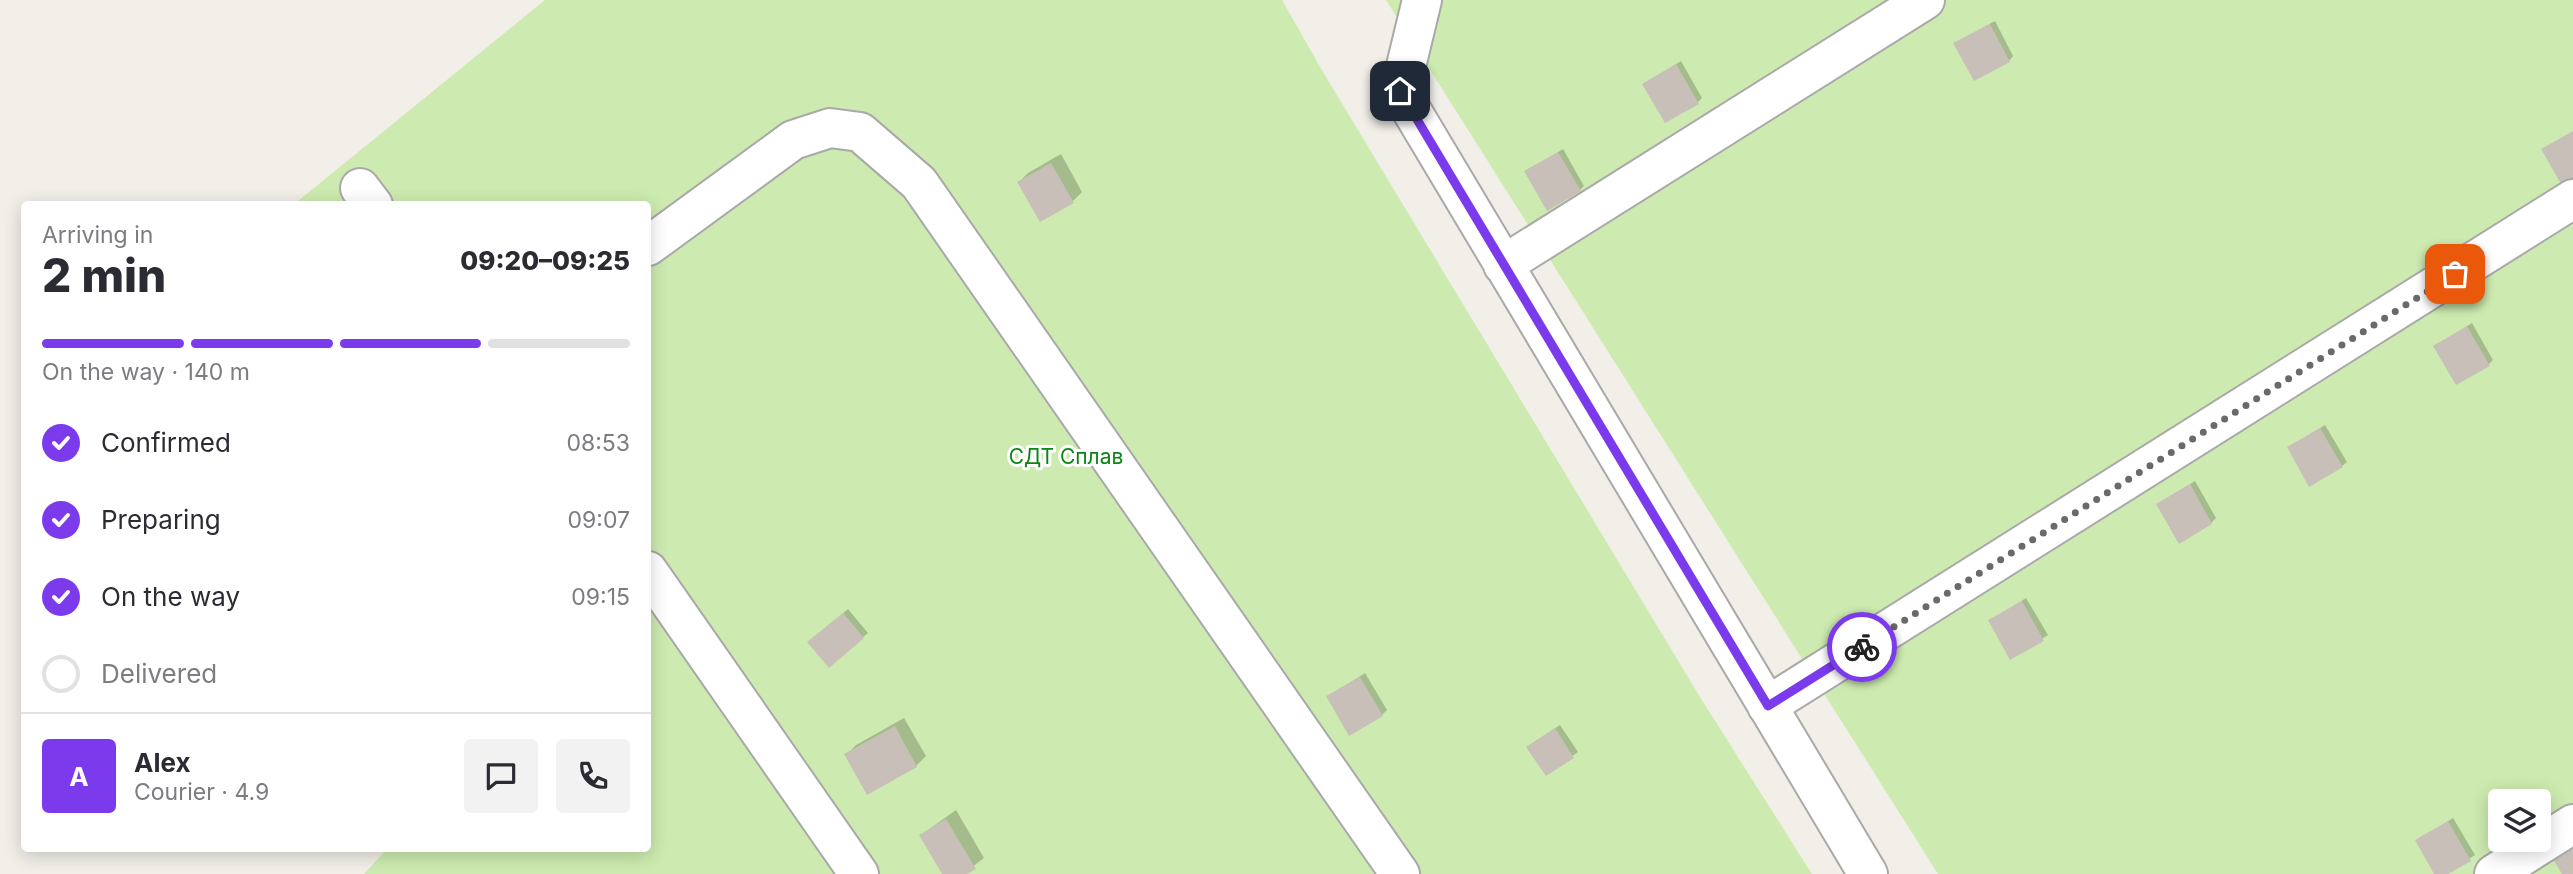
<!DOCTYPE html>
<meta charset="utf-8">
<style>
body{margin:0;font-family:Inter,sans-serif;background:#f2f2f3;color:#2b2b33;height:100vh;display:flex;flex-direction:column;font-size:26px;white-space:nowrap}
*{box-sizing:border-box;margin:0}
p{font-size:23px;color:#7c7c81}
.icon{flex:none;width:38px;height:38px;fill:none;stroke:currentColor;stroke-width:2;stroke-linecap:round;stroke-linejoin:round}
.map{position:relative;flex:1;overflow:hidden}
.side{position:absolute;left:21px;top:201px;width:630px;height:651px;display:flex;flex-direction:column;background:#fff;border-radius:7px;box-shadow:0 4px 18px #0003}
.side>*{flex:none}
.controls{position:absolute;left:2488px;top:789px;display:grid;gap:14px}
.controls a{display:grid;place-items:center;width:63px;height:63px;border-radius:7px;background:#fff;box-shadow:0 4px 18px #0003;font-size:35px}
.pin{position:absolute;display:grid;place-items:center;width:60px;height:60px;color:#fff;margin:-30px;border-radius:14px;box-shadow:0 4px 10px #0006}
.courier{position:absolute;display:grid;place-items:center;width:70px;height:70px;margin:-35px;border:5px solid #7c3aed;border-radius:50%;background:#fff;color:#222;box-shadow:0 2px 9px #0007}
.head em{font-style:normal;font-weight:800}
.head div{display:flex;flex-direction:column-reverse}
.head{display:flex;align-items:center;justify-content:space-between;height:119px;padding:0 21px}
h1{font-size:46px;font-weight:800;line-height:52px}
.bar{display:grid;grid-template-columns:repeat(4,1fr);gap:10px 7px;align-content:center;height:84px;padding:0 21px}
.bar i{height:9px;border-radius:5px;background:#e1e1e2}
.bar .selected{background:#7c3aed}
.bar p{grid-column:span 4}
.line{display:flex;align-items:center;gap:18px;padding:0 21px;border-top:2px solid #e1e1e2}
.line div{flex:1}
.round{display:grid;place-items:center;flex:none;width:74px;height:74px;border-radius:7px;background:#f2f2f3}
ol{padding:0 21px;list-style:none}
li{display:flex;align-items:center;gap:21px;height:77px}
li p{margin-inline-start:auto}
li .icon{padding:7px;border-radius:50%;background:#7c3aed;color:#fff;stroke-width:4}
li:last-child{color:#7c7c81}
li i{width:38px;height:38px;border:4px solid #e1e1e2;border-radius:50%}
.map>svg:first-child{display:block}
.grass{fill:#cdebb0;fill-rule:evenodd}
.shadow{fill:#0003}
.building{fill:#c7bfb8}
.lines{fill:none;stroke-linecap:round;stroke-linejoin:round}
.minor-casing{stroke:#a9a9a9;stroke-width:42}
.minor{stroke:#fff;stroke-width:38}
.done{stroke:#6b6a68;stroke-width:7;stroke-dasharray:0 12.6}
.route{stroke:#7c3aed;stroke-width:9}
.labels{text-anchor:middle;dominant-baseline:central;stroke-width:6;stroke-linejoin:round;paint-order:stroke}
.park-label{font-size:21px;fill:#0c8416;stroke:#fff}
</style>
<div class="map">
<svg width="2573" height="874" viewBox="0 0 2573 874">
<rect width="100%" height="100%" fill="#f2efe9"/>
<path class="grass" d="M 545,0 L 1282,0 L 1323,72 L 1700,697 L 1812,874 L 364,874 L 387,849 L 648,849 L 648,205 L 293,205 Z
M 1386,0 L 2573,0 L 2573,874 L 1938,874 ZM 2501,802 L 2539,802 L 2539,840 L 2501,840 Z"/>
<path class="shadow" d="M 1995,21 L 2013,56 L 2009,61 L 1955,43 Z
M 1681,61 L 1702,98 L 1698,102 L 1644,84 Z
M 1563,149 L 1584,186 L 1580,190 L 1526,172 Z
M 1061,154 L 1082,192 L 1073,201 L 1019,182 L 1028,173 Z
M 2472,323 L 2493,360 L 2489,364 L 2436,346 Z
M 2325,425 L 2347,462 L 2342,466 L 2289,448 Z
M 2195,481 L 2216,518 L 2211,523 L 2158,504 Z
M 2026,598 L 2048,635 L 2011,658 L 1990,621 Z
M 848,609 L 868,633 L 863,637 L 814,638 Z
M 1365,673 L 1387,710 L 1382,715 L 1329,696 Z
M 904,718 L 926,756 L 916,766 L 846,755 L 856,745 Z
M 1560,725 L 1578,752 L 1546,774 L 1533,743 Z
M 956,810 L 984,858 L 963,874 L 944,874 L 921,835 Z
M 2453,818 L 2475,855 L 2445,874 L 2436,874 L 2417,841 Z"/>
<path class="building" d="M 1990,24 L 2010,62 L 1974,81 L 1953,43 Z
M 1676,64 L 1699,104 L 1665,123 L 1642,84 Z
M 2573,131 L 2573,184 L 2564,189 L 2541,149 Z
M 1558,152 L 1581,191 L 1547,211 L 1524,171 Z
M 1051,163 L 1074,203 L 1040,222 L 1017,182 Z
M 2467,326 L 2490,366 L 2456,385 L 2433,346 Z
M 2320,428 L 2343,467 L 2309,487 L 2287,447 Z
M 2190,484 L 2212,524 L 2179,544 L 2156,504 Z
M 2022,601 L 2044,641 L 2010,660 L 1988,620 Z
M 843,613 L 864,638 L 829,668 L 807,642 Z
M 1360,677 L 1383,716 L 1349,736 L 1326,696 Z
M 895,726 L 917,767 L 867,795 L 844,754 Z
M 1555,728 L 1574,758 L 1546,776 L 1526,747 Z
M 946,819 L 976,869 L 967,874 L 942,874 L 919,835 Z
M 2448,821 L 2471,861 L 2448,874 L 2434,874 L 2415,840 Z
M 2573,841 L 2573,874 L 2562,874 L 2550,854 Z"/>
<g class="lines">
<defs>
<path id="minor" d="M 1422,0 L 1400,91 L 1868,874
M 360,188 L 373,205
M 648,246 L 793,140 L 830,128 L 860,132 L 919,183 L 1400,874
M 1503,265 L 1925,0
M 648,571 L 859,874
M 1767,706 L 2573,199
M 2494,874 L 2573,824"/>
</defs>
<use href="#minor" class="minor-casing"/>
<use href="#minor" class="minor"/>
</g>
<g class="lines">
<path class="done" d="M 1862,647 L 2455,274"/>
<path class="route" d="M 1400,91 L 1768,706 L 1862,647"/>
</g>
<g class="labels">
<g class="park-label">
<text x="1066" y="456">СДТ Сплав</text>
</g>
</g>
</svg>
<div class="controls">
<a><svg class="icon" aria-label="layers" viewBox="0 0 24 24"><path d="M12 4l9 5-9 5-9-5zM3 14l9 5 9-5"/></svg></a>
</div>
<div class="pin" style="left:2455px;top:274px;background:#ea580c"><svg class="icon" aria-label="bag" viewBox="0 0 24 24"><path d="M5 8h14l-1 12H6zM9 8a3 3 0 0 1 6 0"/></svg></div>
<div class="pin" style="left:1400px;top:91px;background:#1f2937"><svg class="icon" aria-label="home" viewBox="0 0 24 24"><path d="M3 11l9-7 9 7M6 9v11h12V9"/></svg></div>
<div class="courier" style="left:1862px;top:647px"><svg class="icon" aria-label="bike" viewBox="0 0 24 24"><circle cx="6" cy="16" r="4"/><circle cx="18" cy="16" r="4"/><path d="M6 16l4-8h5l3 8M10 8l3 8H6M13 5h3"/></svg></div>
<section class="side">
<div class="head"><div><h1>2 min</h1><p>Arriving in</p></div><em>09:20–09:25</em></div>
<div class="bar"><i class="selected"></i><i class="selected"></i><i class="selected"></i><i></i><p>On the way · 140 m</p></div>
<ol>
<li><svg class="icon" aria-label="check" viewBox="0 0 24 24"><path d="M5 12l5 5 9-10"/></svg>Confirmed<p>08:53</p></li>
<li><svg class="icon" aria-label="check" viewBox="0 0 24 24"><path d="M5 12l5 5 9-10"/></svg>Preparing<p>09:07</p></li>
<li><svg class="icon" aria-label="check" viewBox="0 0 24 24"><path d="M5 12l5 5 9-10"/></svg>On the way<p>09:15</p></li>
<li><i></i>Delivered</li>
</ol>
<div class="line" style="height:126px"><b class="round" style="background:#7c3aed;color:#fff">A</b><div><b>Alex</b><p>Courier · 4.9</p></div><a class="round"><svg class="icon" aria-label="chat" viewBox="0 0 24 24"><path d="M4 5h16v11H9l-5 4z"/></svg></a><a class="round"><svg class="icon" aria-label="phone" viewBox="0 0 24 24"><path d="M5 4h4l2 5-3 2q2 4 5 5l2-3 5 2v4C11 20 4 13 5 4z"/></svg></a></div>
</section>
</div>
